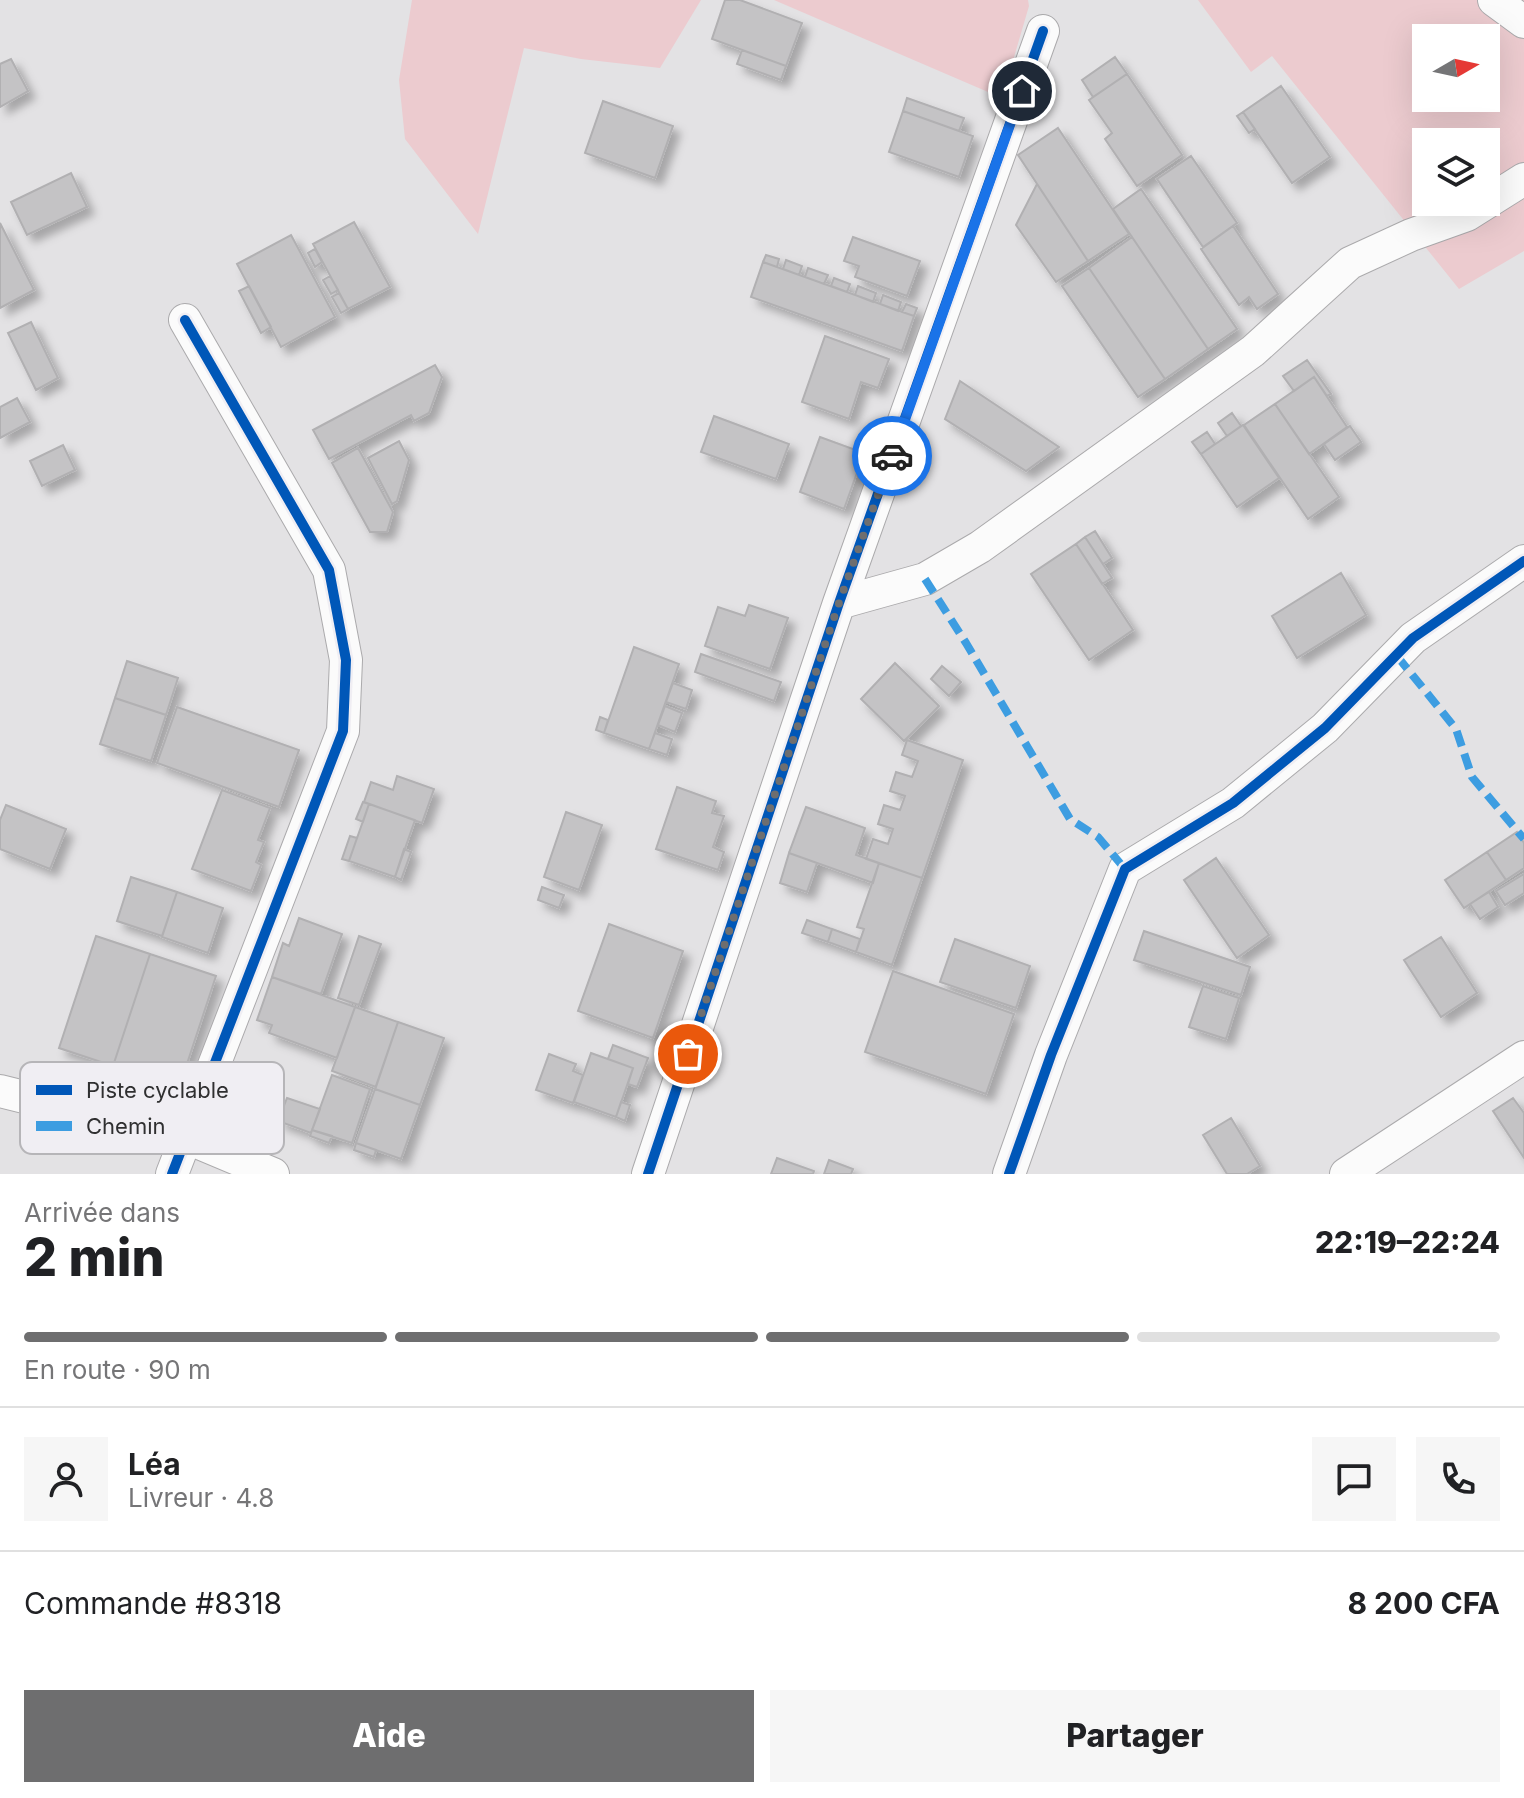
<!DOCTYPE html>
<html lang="fr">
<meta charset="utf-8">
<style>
body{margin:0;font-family:Inter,sans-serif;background:#f6f6f6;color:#202124;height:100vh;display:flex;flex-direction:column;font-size:30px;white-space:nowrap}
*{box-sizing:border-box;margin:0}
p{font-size:26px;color:#757577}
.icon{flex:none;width:44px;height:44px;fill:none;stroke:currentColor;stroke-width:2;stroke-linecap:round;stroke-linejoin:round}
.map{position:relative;height:1174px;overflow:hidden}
.details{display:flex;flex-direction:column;background:#fff;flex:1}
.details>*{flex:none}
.needle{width:52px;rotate:81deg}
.buttons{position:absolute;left:1412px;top:24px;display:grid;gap:16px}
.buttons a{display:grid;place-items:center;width:88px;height:88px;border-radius:0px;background:#fff;box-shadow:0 8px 32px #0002;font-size:40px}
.pin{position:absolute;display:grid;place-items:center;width:68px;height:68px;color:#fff;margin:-34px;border:4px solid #fff;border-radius:50%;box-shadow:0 2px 8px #0007}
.courier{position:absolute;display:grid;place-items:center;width:80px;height:80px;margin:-40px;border:6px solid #1a73e8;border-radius:50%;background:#fff;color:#222;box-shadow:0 2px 10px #0007}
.head em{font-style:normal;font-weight:800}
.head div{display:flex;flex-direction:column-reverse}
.head{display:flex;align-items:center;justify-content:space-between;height:136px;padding:0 24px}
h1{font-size:52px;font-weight:800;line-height:60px}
.bar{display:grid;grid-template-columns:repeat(4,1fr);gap:12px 8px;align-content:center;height:96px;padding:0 24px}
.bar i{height:10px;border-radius:6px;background:#e0e0e0}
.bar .on{background:#6e6e6f}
.bar p{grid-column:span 4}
.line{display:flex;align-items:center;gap:20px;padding:0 24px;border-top:2px solid #e0e0e0}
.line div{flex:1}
.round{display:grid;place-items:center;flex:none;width:84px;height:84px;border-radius:0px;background:#f6f6f6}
.button{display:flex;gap:16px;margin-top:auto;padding:16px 24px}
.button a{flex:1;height:92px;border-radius:0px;background:#6e6e6f;color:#fff;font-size:32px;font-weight:800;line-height:92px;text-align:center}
.button a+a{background:#f6f6f6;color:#202124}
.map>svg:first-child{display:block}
.green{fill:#eccbcf;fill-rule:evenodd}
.building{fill:#c4c3c5;stroke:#b1b0b2;stroke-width:2;filter:url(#shadow)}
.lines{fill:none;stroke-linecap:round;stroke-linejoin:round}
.minor-casing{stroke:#abaaac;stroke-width:34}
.minor{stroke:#fbfbfb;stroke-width:32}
.quiet{stroke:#3d9de1;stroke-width:8;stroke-dasharray:16 8;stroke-linecap:butt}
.cycleway-casing{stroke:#f0eef3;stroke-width:15}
.cycleway{stroke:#0057b8;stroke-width:10}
.done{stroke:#6e6e6f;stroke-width:8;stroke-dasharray:0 14.4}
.route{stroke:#1a73e8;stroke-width:10}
.key{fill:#f0eef3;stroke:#b6b5b8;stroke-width:2}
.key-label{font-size:22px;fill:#2f2f30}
</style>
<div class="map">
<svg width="1524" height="1174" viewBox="0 0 1524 1174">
<defs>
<filter id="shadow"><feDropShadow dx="7" dy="7" stdDeviation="4" flood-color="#0004"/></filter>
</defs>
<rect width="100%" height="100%" fill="#e3e2e4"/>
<path class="green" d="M 412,0 L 701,0 L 660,68 L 581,59 L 524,48 L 478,234 L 405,139 L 399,80 Z
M 774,0 L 1028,0 L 1029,6 L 1002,98 Z
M 1198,0 L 1524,0 L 1524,251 L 1459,289 L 1272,56 L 1251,72 ZM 1426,38 L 1486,38 L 1486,98 L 1426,98 ZM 1426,142 L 1486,142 L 1486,202 L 1426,202 Z"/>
<path class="building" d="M 725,0 L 740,0 L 802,23 L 786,66 L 712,39 Z
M 742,50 L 786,66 L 781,80 L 737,64 Z
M 1115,57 L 1127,74 L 1093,97 L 1082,80 Z
M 11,59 L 28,91 L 0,107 L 0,64 Z
M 1127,74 L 1182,155 L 1137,186 L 1105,139 L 1112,133 L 1089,100 Z
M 1281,86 L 1330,157 L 1292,183 L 1243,112 Z
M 907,98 L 964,118 L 959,131 L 903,111 Z
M 603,101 L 673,126 L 655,178 L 585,153 Z
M 903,111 L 973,136 L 959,177 L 889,152 Z
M 1243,112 L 1255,129 L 1249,133 L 1237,116 Z
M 1058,128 L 1129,234 L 1088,261 L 1018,155 Z
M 1191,156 L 1237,223 L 1203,247 L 1157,179 Z
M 71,173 L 87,207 L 27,235 L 11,202 Z
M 1037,184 L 1088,261 L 1056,282 L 1016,225 Z
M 1141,189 L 1237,329 L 1208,349 L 1113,209 Z
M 354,222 L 390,287 L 348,309 L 313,244 Z
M 0,223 L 34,290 L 0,308 Z
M 1233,226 L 1278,294 L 1257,309 L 1249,297 L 1239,305 L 1201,249 Z
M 291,235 L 335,317 L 281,347 L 237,264 Z
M 853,237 L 920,261 L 907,296 L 855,277 L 859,266 L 844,261 Z
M 1132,237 L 1208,349 L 1165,379 L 1089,268 Z
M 315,249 L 322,262 L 315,267 L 308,253 Z
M 766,255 L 779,259 L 777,267 L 763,262 Z
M 786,260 L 802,266 L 799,275 L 783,269 Z
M 763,262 L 914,316 L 902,351 L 751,297 Z
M 808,268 L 828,275 L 824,284 L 805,277 Z
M 1089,268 L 1165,379 L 1138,397 L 1062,286 Z
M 330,276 L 338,290 L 331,294 L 323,280 Z
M 834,278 L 850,284 L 847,292 L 831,286 Z
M 249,286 L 271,327 L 261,333 L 239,291 Z
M 858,286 L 876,293 L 873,302 L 855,295 Z
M 339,293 L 348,309 L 341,313 L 332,297 Z
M 883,295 L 901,302 L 898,311 L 880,304 Z
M 906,304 L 917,308 L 914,316 L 902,312 Z
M 31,322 L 58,378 L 36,390 L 8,333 Z
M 825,336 L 889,359 L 878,388 L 861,382 L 849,419 L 802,402 Z
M 1307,360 L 1331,394 L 1327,396 L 1314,377 L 1294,391 L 1283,376 Z
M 435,365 L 442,377 L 429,413 L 414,421 L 411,415 L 329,459 L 313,430 Z
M 1314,377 L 1347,427 L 1309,454 L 1275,404 Z
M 960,381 L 1059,447 L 1026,471 L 945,419 Z
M 17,398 L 30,422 L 0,438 L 0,407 Z
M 1275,404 L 1339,497 L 1308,519 L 1244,425 Z
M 1232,413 L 1241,426 L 1227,436 L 1218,423 Z
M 714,416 L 789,444 L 776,479 L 701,452 Z
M 1243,425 L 1279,478 L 1237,507 L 1201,454 Z
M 1350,426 L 1361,442 L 1335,460 L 1324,444 Z
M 1207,432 L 1215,444 L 1201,454 L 1192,442 Z
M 820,437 L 864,453 L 844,509 L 800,492 Z
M 399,441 L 409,460 L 397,501 L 392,504 L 368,458 Z
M 63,445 L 75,470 L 42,486 L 30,461 Z
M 358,448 L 393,512 L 387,532 L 370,532 L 332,463 Z
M 1095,531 L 1112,558 L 1103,564 L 1085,537 Z
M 1085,537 L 1112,578 L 1102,584 L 1076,544 Z
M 1076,544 L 1133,630 L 1089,660 L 1031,574 Z
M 1341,573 L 1366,615 L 1297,658 L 1272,616 Z
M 749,605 L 788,618 L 770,669 L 705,646 L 718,607 L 745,616 Z
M 634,647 L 679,664 L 649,749 L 604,733 Z
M 701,654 L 781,682 L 774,701 L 695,672 Z
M 127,661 L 178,678 L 166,715 L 115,698 Z
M 895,663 L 939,706 L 904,741 L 861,699 Z
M 942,666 L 961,682 L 949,696 L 931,679 Z
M 673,683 L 692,690 L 686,709 L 666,702 Z
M 115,698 L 166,715 L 151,761 L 100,744 Z
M 665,706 L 682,713 L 675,732 L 658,725 Z
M 177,707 L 299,750 L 279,807 L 157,763 Z
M 600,717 L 608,720 L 604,733 L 596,730 Z
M 655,733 L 672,739 L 667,755 L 649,749 Z
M 907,740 L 963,760 L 922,878 L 866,859 L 873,839 L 888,844 L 893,829 L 878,824 L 884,805 L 900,810 L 905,796 L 890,791 L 896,772 L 912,777 L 918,761 L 902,755 Z
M 397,776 L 434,789 L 422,823 L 364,802 L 371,782 L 393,790 Z
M 677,787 L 716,801 L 712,813 L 724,816 L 713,847 L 724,852 L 718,870 L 656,849 Z
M 222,790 L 270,808 L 258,840 L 264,842 L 256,862 L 261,865 L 251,891 L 192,869 Z
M 363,802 L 369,804 L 363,822 L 356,819 Z
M 369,804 L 415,820 L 395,877 L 349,861 Z
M 6,805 L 66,829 L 50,869 L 0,849 L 0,820 Z
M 806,807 L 865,828 L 856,855 L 879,863 L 873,883 L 789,853 Z
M 566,812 L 602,825 L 579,890 L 544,877 Z
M 1517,832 L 1524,843 L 1524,868 L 1506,880 L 1487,852 Z
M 350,836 L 357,838 L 349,861 L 342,859 Z
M 404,849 L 411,852 L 401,880 L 395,877 Z
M 1487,852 L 1506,880 L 1464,908 L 1445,880 Z
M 789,853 L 817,863 L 807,892 L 780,883 Z
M 1216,858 L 1269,935 L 1237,958 L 1184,880 Z
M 879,863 L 922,878 L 892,965 L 856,952 L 864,929 L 857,927 Z
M 1524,874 L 1524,893 L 1505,905 L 1496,891 Z
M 131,877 L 177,892 L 162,936 L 117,921 Z
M 542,887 L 564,895 L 559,908 L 538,900 Z
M 177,892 L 223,908 L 208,953 L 162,937 Z
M 1489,892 L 1498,907 L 1480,919 L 1470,904 Z
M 299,918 L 342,934 L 321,994 L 272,977 L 283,943 L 289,946 Z
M 807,920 L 832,929 L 828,942 L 802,933 Z
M 609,924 L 683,951 L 653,1038 L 578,1011 Z
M 832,929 L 860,939 L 856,952 L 828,942 Z
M 1144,931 L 1250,967 L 1241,995 L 1134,960 Z
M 96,936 L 150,954 L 113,1066 L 59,1048 Z
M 359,936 L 381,944 L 359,1005 L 338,998 Z
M 1441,937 L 1477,993 L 1441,1017 L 1404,960 Z
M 955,939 L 1030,966 L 1016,1008 L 940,982 Z
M 150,954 L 216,976 L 179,1088 L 113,1066 Z
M 893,971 L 1014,1014 L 986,1094 L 865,1052 Z
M 272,977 L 355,1007 L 337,1058 L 269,1033 L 272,1025 L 257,1020 Z
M 1203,986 L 1239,998 L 1226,1039 L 1189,1027 Z
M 355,1007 L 398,1022 L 376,1087 L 332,1071 Z
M 398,1022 L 444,1038 L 420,1105 L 375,1089 Z
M 613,1045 L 648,1058 L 637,1087 L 628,1084 L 633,1068 L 608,1059 Z
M 591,1053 L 633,1068 L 616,1117 L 574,1102 Z
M 549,1054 L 576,1064 L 573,1071 L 583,1075 L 573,1103 L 536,1090 Z
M 332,1075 L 370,1089 L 352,1143 L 312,1130 Z
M 375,1089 L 420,1105 L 401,1159 L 356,1143 Z
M 287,1098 L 320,1109 L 311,1133 L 278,1121 Z
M 1513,1098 L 1524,1113 L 1524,1158 L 1493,1111 Z
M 621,1102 L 630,1105 L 625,1121 L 616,1117 Z
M 1231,1118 L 1260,1166 L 1247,1174 L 1227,1174 L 1203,1135 Z
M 312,1130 L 332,1136 L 329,1143 L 310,1136 Z
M 356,1143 L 376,1150 L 374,1157 L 354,1150 Z
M 777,1158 L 814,1171 L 813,1174 L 771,1174 Z
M 829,1160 L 853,1169 L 851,1174 L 824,1174 Z"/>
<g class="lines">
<defs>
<path id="minor" d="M 1494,0 L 1524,22
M 839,603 L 925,579 L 980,547 L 1253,351 L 1350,263 L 1411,235 L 1467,215 L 1524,179
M 0,1091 L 185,1137 L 273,1174
M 172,1174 L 343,731 L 346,660 L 329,570 L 185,320
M 648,1174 L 839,603 L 1043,31
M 1009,1174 L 1051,1055 L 1125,869 L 1233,803 L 1325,728 L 1413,638 L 1524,561
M 1346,1174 L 1524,1057"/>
</defs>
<use href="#minor" class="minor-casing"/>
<use href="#minor" class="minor"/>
<path class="quiet" d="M 925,579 L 966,643 L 1070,819 L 1098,837 L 1125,869
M 1397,656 L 1456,729 L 1472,777 L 1524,839"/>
<defs>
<path id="cycleway" d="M 172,1174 L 343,731 L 346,660 L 329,570 L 185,320
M 648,1174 L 839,603 L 1043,31
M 1009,1174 L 1051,1055 L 1125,869 L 1233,803 L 1325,728 L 1413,638 L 1524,561"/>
</defs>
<use href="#cycleway" class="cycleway-casing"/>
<use href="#cycleway" class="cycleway"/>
</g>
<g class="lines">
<path class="done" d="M 688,1054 L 839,603 L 892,456"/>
<path class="route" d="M 892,456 L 1022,91"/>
</g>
<rect x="20" y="1062" width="264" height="92" rx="12" class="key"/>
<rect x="36" y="1085" width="36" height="10" fill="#0057b8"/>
<rect x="36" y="1121" width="36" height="10" fill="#3d9de1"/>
<g class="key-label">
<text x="86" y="1098">Piste cyclable</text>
<text x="86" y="1134">Chemin</text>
</g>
</svg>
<div class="buttons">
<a><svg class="needle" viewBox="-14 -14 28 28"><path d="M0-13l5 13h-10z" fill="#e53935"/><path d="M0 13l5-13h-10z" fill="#757577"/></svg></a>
<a><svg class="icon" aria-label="layers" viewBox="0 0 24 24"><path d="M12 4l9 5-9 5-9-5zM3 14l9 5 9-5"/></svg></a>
</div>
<div class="pin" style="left:688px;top:1054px;background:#ea580c"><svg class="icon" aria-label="bag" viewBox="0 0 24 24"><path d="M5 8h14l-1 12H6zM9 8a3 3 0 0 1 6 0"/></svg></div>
<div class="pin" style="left:1022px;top:91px;background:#1f2937"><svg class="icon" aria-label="home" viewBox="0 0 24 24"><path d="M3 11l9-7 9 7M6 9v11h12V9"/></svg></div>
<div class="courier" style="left:892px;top:456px"><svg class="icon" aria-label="car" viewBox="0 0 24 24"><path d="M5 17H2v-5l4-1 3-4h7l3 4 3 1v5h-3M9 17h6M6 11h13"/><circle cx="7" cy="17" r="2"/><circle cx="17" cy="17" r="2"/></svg></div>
</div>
<section class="details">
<div class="head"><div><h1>2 min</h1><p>Arrivée dans</p></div><em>22:19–22:24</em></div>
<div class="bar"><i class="on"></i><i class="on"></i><i class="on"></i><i></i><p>En route · 90 m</p></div>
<div class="line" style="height:144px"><a class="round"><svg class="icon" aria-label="person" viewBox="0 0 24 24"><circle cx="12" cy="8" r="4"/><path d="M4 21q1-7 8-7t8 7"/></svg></a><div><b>Léa</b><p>Livreur · 4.8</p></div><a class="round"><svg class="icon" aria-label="chat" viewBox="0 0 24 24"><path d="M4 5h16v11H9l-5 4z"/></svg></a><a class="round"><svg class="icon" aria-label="phone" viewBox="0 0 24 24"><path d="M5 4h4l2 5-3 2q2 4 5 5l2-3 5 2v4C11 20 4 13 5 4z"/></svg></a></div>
<div class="line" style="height:104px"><div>Commande #8318</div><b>8 200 CFA</b></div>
<div class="button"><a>Aide</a><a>Partager</a></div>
</section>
